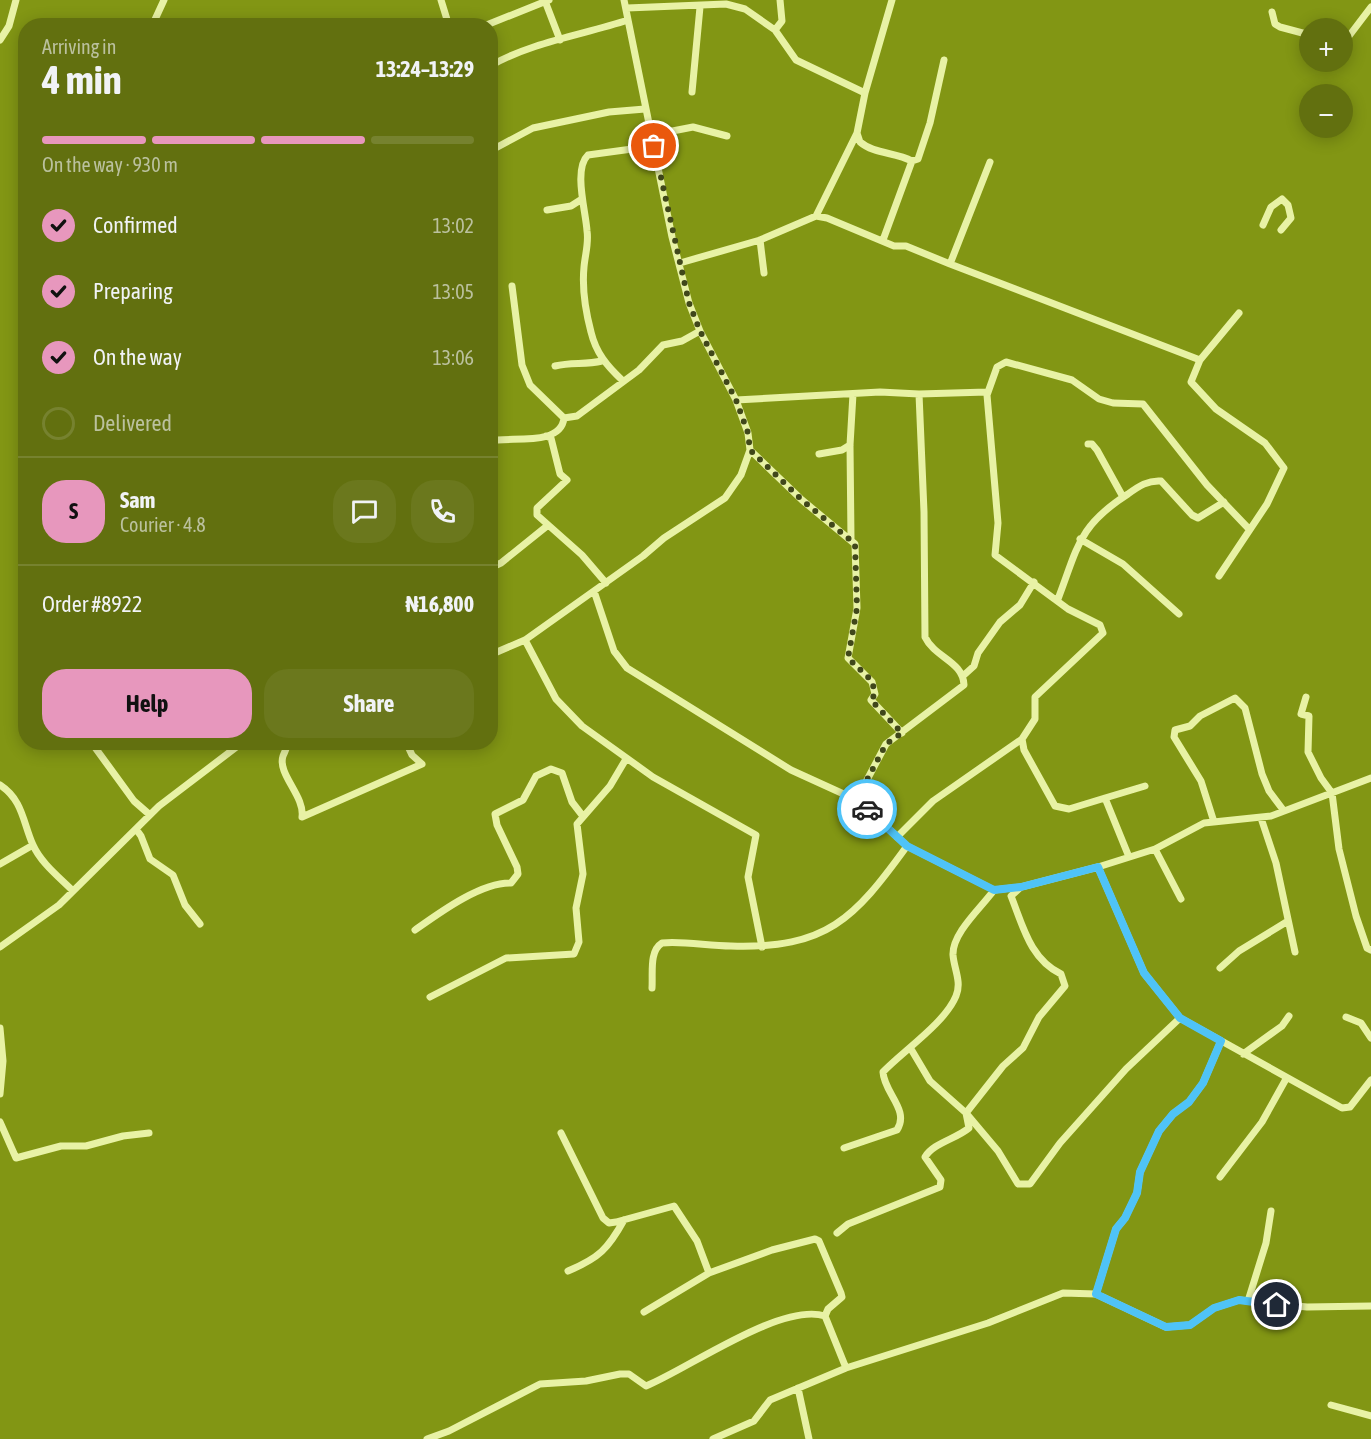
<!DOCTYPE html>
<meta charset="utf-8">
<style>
body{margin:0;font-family:"Asap Condensed",sans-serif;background:#6b781d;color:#f1f3f6;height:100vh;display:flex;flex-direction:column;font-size:22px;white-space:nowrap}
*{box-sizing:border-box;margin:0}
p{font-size:20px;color:#bbc19e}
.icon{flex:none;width:33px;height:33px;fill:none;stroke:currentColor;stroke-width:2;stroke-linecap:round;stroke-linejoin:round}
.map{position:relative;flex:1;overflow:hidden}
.sheet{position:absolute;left:18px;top:18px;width:480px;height:732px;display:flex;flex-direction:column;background:#62700f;border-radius:24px;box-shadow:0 3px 15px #0003}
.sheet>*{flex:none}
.buttons{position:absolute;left:1299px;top:18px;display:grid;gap:12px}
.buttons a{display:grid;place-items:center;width:54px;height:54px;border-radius:50%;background:#62700f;box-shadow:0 3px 15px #0003;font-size:30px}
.pin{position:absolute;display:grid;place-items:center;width:51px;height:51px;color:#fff;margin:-26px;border:3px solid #fff;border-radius:50%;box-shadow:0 2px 6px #0007}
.courier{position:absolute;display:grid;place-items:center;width:60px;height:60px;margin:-30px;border:4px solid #4fc3f7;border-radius:50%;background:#fff;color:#222;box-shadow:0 2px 8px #0007}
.headline em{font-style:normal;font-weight:700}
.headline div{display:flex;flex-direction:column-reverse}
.headline{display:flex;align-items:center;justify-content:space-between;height:102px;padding:0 24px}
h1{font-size:39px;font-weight:700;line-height:45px}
.bar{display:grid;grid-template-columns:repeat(4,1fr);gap:9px 6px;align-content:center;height:72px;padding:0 24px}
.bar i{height:8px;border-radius:4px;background:#76822f}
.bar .active{background:#e797bd}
.bar p{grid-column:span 4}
.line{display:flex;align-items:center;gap:15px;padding:0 24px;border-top:2px solid #76822f}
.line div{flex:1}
.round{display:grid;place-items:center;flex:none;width:63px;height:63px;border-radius:24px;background:#6b781d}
ol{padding:0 24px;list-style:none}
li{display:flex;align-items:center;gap:18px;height:66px}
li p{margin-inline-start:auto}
li .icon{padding:6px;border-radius:50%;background:#e797bd;color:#111;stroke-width:4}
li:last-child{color:#bbc19e}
li i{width:33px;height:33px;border:3px solid #76822f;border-radius:50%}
.button{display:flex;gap:12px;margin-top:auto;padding:12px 24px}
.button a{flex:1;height:69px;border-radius:24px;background:#e797bd;color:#111;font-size:24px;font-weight:700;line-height:69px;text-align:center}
.button a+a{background:#6b781d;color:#f1f3f6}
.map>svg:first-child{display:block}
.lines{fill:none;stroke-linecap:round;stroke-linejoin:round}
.minor{stroke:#e8f2a5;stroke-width:7}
.done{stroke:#40471a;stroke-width:6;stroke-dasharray:0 10.8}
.route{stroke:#4fc3f7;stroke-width:8}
</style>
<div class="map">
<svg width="1371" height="1439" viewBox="0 0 1371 1439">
<rect width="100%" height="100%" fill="#829614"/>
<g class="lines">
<path class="minor" d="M 441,0 L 449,26
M 545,1 L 560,40
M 627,8 L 726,4 L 745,9 L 775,30 L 796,60 L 865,93 L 857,133 L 860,142 C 874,154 895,152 912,161
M 1272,12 L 1275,24 L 1280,27 L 1310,35
M 152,26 L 164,0
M 484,26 L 549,0
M 775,30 L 782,21 L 780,0
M 1342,38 L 1349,36 L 1371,7
M 0,40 L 9,26 L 16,0
M 490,66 C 532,42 582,35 628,20
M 692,92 L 700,7
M 865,93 L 892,0
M 652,135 L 693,127 L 727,136
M 490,151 L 533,128 L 609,112 L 645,109
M 547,210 L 571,206 L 582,199
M 816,216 L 857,133
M 1263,225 L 1271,207 L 1282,199 L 1288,205 L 1291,218 L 1281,230
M 760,240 L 764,273
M 883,240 L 912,161 L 918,159 L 930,123 L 944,60
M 680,263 L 760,240 L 816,216 L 827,218 L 894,246 L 906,246 L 950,264 L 990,162
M 950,264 L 1200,360 L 1191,382 L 1216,409 L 1265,443 L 1284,468 L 1267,504 L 1219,576
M 512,286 L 522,365 L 530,385 L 564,418 L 577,416 L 639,370 L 663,345 L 682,341 L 700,331
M 1200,360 L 1239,313
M 555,366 C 572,362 585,365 602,361
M 623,381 C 607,366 596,353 591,332 C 586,313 582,287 584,267 C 585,255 589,243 587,231 C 586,212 573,169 588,155 L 654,146
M 919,394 L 924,512 L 925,637 C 935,658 963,661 964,685 L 886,744 L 859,795 L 859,801 L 907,846 L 994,890 L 1021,887 L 1098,867 L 1155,849 L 1204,823 L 1271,816 L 1371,778
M 736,400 L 880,392 L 919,394 L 987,392
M 546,436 L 551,438 L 560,474 L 567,480 L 537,508 L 537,515 L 582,555 L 606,583
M 490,441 C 510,436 561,447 564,418
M 1088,444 L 1092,444 L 1097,450 L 1123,497
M 750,450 L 802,500 L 855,544 L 857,608 L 848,658 L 872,682 L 875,694 L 871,700 L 902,733
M 819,454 L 842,450 L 850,445
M 851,539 L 850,445 L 853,394
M 1080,539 L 1123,564 L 1179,614
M 490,568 L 501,563 L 547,526
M 594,591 L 614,651 L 627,668 L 791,770 L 859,801
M 1058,599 C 1078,547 1078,526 1128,494 C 1139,486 1148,480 1161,481 L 1192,515 L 1198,518 L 1224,502
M 525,640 L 556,699 L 582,726 L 653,777 L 756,835 L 748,877 L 762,947
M 490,655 L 525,640 L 643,556 L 664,538 L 725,498 L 741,475 L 750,450 L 748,433 L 736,400 L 700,331 L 689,303 L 672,237 L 624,0
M 964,675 L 974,666 L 978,653 L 1000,622 L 1020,605 L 1034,582
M 1306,697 L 1301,714 L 1309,716 L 1308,752 L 1321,778 L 1332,793 L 1339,849 L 1356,916 L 1367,948 L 1371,950
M 91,742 L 134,801 L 150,815
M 288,742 C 287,748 285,751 283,756 C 277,774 305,796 302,817 L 422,764 L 412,755 L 406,742
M 0,785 C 23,800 23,823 33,845 C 41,863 59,877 73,891
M 1105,798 L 1069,809 L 1055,806 L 1024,750 L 1022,739 L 1035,719 L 1035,697 L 1103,633 L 1100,625 L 1068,609 L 995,555 L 998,523 L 987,395 L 997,367 L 1006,362 L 1072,380 L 1099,399 L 1113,403 L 1143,404 L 1207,485 L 1249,529
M 1261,818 L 1276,863 L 1295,952
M 1214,822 L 1201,781 L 1174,737 L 1175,730 L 1190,726 L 1200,716 L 1235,698 L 1245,708 L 1262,774 L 1269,791 L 1284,811
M 136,829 L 141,836 L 150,859 L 173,875 L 185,905 L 200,924
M 897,837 L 933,801 L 1022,739
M 1155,849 L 1181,899
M 1129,857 L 1105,798 L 1145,786
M 0,864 L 33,845
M 1098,867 L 1144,973 L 1180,1018 L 1342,1108 L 1350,1107 L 1371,1080
M 415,930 C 439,913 481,882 511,883 L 518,874 L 517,867 L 497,825 L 495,814 L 523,800 L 536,776 L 551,769 L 562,773 L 572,802 L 582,815
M 0,947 L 59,905 L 159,806 L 243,742
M 1220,968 L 1239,951 L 1288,921
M 652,988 C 653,973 649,951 662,943 C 685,941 708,946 731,946 C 827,949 854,919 907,846
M 430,997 L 506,958 L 574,954 L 579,942 L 576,908 L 583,874 L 577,824 L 610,786 L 626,759
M 1346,1017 L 1361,1023 L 1371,1038
M 0,1028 L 3,1061 L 0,1094
M 911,1049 L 930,1081 L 966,1113 L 998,1151 L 1018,1184 L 1030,1184 L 1060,1143 L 1126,1069 L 1180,1018
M 1243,1054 L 1282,1026 L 1289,1016
M 0,1122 L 16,1158 L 61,1146 L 86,1146 L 123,1136 L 149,1133
M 561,1133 L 603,1218 L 609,1223 L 616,1222 L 674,1206 L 697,1241 L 709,1273 L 772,1250 L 815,1239 L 819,1241 L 841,1293 L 842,1297 L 828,1309 L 825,1316 L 846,1368
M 844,1148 L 897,1130 C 910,1110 884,1093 883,1072 C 903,1051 945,1023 956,996 C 962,982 954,969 953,955 C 952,933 982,907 994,890
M 1220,1177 L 1262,1122 L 1286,1079
M 837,1233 L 848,1224 L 940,1187 L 941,1180 L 925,1157 C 933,1143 956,1139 969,1128 L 966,1113 L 1003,1066 L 1023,1048 L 1039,1017 L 1065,986 L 1061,974 C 1030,959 1023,926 1011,896 L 1021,887
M 568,1271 C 599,1258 608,1249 624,1220
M 1096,1294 L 1116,1229 L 1125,1218 L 1137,1193 L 1140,1172 L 1159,1131 L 1173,1114 L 1189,1102 L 1203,1083 L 1221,1041
M 1248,1301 L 1266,1243 L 1271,1211
M 644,1312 L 709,1273
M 798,1388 L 809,1439
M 1331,1405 L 1371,1416
M 427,1439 L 449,1431 L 540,1384 L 586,1381 L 620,1374 L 629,1374 L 646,1386 C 688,1369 781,1302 825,1316
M 713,1439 L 754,1421 L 770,1400 L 846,1368 L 988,1323 L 1063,1293 L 1096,1294 L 1166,1327 L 1190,1325 L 1214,1308 L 1239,1300 L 1307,1307 L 1371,1306"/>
</g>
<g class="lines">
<path class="done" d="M 654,146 L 689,303 L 700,331 L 736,400 L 748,433 L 750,450 L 802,500 L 855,544 L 857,608 L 848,658 L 872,681 L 875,694 L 871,700 L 902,733 L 886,744 L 859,795 L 859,801 L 867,809"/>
<path class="route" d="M 867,809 L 907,846 L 994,890 L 1021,887 L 1098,867 L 1144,973 L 1180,1018 L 1221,1041 L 1203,1083 L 1189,1102 L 1173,1114 L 1159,1131 L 1140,1172 L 1137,1193 L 1125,1218 L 1116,1229 L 1096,1294 L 1166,1327 L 1190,1325 L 1214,1308 L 1239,1300 L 1277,1305"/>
</g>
</svg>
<div class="buttons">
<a>+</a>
<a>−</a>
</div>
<div class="pin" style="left:654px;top:146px;background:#ea580c"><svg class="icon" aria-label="bag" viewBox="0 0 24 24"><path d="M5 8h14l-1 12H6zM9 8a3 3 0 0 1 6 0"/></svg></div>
<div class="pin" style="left:1277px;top:1305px;background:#1f2937"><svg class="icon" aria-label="home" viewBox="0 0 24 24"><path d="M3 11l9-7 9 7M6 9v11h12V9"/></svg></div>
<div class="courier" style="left:867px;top:809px"><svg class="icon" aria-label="car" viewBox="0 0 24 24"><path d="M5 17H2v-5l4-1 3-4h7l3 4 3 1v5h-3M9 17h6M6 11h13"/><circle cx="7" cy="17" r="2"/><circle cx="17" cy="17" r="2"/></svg></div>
<section class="sheet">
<div class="headline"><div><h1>4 min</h1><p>Arriving in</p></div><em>13:24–13:29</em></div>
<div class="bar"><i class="active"></i><i class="active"></i><i class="active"></i><i></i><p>On the way · 930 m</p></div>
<ol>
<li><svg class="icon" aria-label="check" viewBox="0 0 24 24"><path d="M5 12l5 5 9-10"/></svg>Confirmed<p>13:02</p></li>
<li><svg class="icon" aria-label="check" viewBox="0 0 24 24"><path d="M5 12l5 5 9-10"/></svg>Preparing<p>13:05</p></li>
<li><svg class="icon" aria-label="check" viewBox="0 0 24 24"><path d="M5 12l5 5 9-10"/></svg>On the way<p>13:06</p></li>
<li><i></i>Delivered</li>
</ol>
<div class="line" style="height:108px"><b class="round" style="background:#e797bd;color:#111">S</b><div><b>Sam</b><p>Courier · 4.8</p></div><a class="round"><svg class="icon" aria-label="chat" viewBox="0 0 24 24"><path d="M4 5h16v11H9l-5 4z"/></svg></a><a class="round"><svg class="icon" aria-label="phone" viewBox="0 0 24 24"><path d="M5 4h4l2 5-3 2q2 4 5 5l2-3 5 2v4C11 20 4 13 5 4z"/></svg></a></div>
<div class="line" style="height:78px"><div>Order #8922</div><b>₦16,800</b></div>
<div class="button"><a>Help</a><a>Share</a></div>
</section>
</div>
